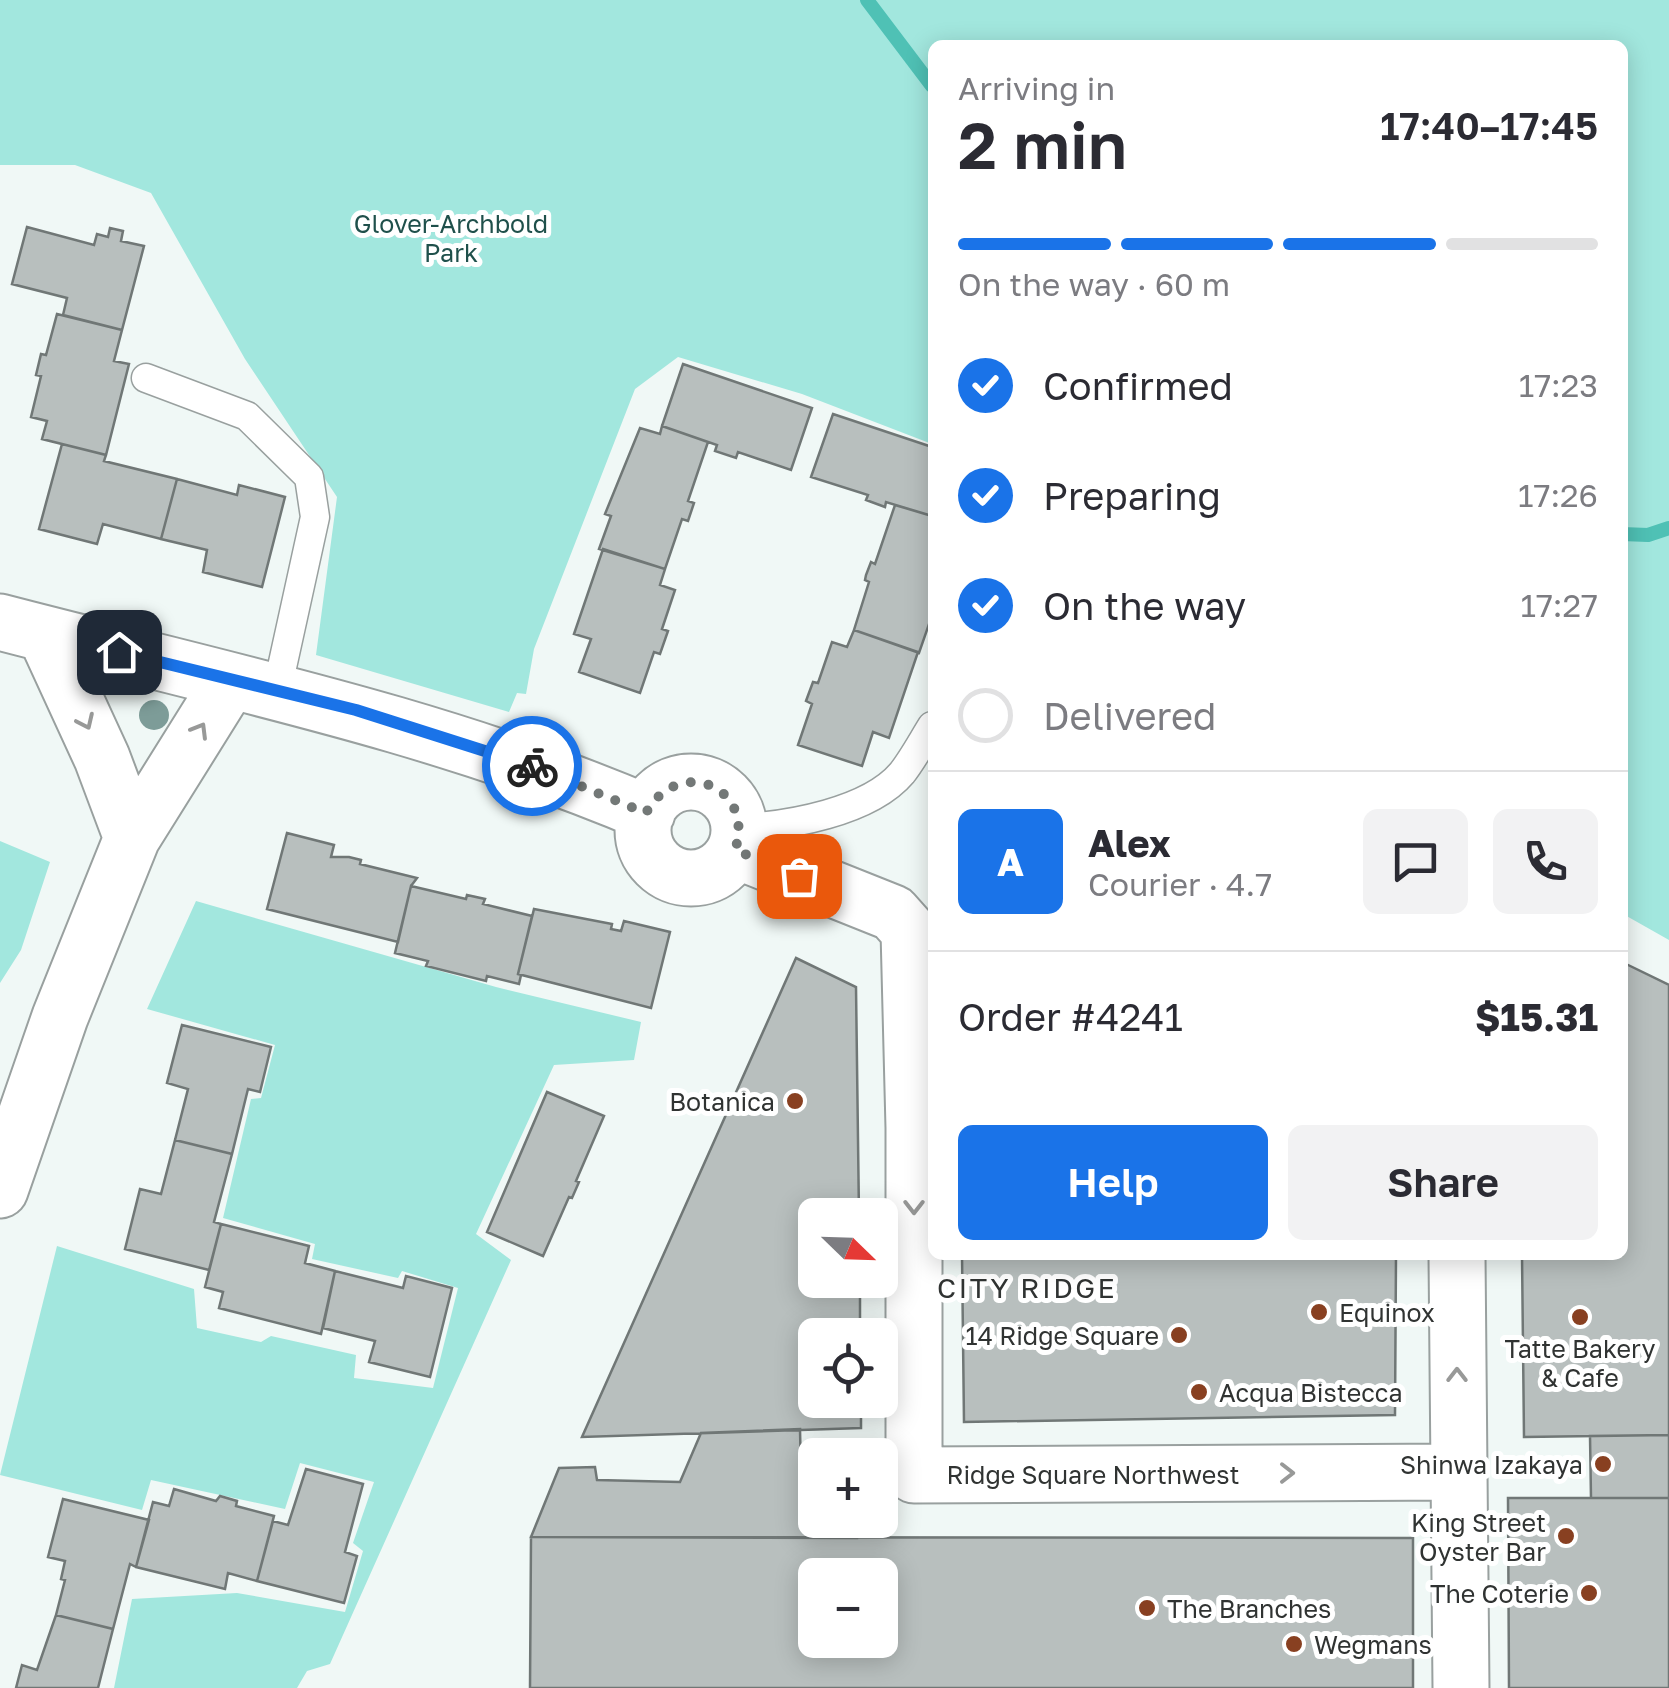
<!DOCTYPE html>
<meta charset="utf-8">
<style>
body{margin:0;font-family:"Golos Text",sans-serif;background:#f2f2f3;color:#2b2b33;height:100vh;display:flex;flex-direction:column;font-size:38px;white-space:nowrap}
*{box-sizing:border-box;margin:0}
p{font-size:32px;color:#7c7c81}
.icon{flex:none;width:55px;height:55px;fill:none;stroke:currentColor;stroke-width:2;stroke-linecap:round;stroke-linejoin:round}
.map{position:relative;flex:1;overflow:hidden}
.panel{position:absolute;left:928px;top:40px;width:700px;height:1220px;display:flex;flex-direction:column;background:#fff;border-radius:15px;box-shadow:0 5px 25px #0003}
.panel>*{flex:none}
.needle{width:65px;rotate:113deg}
.controls{position:absolute;left:798px;top:1198px;display:grid;gap:20px}
.controls a{display:grid;place-items:center;width:100px;height:100px;border-radius:15px;background:#fff;box-shadow:0 5px 25px #0003;font-size:50px}
.pin{position:absolute;display:grid;place-items:center;width:85px;height:85px;color:#fff;margin:-42px;border-radius:20px;box-shadow:0 5px 15px #0006}
.courier{position:absolute;display:grid;place-items:center;width:100px;height:100px;margin:-50px;border:8px solid #1a73e8;border-radius:50%;background:#fff;color:#222;box-shadow:0 2px 12px #0007}
.headline em{font-style:normal;font-weight:600}
.headline div{display:flex;flex-direction:column-reverse}
.headline{display:flex;align-items:center;justify-content:space-between;height:170px;padding:0 30px}
h1{font-size:65px;font-weight:600;line-height:75px}
.bar{display:grid;grid-template-columns:repeat(4,1fr);gap:15px 10px;align-content:center;height:120px;padding:0 30px}
.bar i{height:12px;border-radius:8px;background:#e1e1e2}
.bar .current{background:#1a73e8}
.bar p{grid-column:span 4}
.line{display:flex;align-items:center;gap:25px;padding:0 30px;border-top:2px solid #e1e1e2}
.line div{flex:1}
.round{display:grid;place-items:center;flex:none;width:105px;height:105px;border-radius:15px;background:#f2f2f3}
ol{padding:0 30px;list-style:none}
li{display:flex;align-items:center;gap:30px;height:110px}
li p{margin-inline-start:auto}
li .icon{padding:10px;border-radius:50%;background:#1a73e8;color:#fff;stroke-width:4}
li:last-child{color:#7c7c81}
li i{width:55px;height:55px;border:5px solid #e1e1e2;border-radius:50%}
.cta{display:flex;gap:20px;margin-top:auto;padding:20px 30px}
.cta a{flex:1;height:115px;border-radius:15px;background:#1a73e8;color:#fff;font-size:40px;font-weight:600;line-height:115px;text-align:center}
.cta a+a{background:#f2f2f3;color:#2b2b33}
.map>svg:first-child{display:block}
.green{fill:#a2e7de}
.lines{fill:none;stroke-linecap:round;stroke-linejoin:round}
.stream{stroke:#4fc1b5;stroke-width:14}
.building{fill:#b8bfbe;stroke:#707776;stroke-width:2.5;fill-rule:evenodd}
.service-casing{stroke:#99a09f;stroke-width:31}
.minor-casing{stroke:#99a09f;stroke-width:59}
.service{stroke:#fff;stroke-width:28}
.minor{stroke:#fff;stroke-width:55}
.tree{fill:#7d9c98}
.oneway{stroke:#989998}
.done{stroke:#737877;stroke-width:10;stroke-dasharray:0 18}
.route{stroke:#1a73e8;stroke-width:12}
.poi-dot{fill:#884021;stroke:#fff;stroke-width:4}
.labels{text-anchor:middle;dominant-baseline:central;stroke-width:10;stroke-linejoin:round;paint-order:stroke}
.park-label{font-size:25px;fill:#1f504b;stroke:#fff}
.poi-label{font-size:25px;fill:#303332;stroke:#fff;text-anchor:end}
.street-label{font-size:25px;fill:#303332;stroke:#fff}
.neighbourhood-label{font-size:28px;letter-spacing:2.5px;fill:#303332;stroke:#fff}
</style>
<div class="map">
<svg width="1669" height="1688" viewBox="0 0 1669 1688">
<rect width="100%" height="100%" fill="#f0f8f6"/>
<path class="green" d="M 0,0 L 1669,0 L 1669,940 L 1623,914 L 1622,45 L 932,45 L 932,444 L 802,394 L 678,357 L 635,389 L 534,649 L 526,694 L 517,693 L 509,712 L 316,655 L 337,497 L 245,359 L 151,193 L 75,165 L 0,165 Z
M 0,841 L 50,862 L 21,950 L 0,983 Z
M 196,901 L 496,987 L 641,1022 L 634,1060 L 554,1065 L 476,1234 L 511,1260 L 330,1664 L 307,1671 L 297,1688 L 114,1688 L 132,1599 L 237,1593 L 345,1612 L 363,1551 L 353,1543 L 374,1482 L 300,1463 L 285,1509 L 151,1480 L 142,1510 L 0,1475 L 57,1246 L 194,1289 L 197,1328 L 261,1342 L 271,1336 L 356,1355 L 354,1378 L 433,1388 L 458,1288 L 402,1271 L 398,1278 L 312,1259 L 315,1244 L 223,1218 L 251,1099 L 261,1098 L 275,1045 L 147,1009 Z"/>
<g class="lines">
<path class="stream" d="M 867,0 L 932,86
M 1622,534 L 1648,535 L 1669,528"/>
</g>
<path class="building" d="M 27,227 L 94,245 L 97,234 L 108,237 L 110,228 L 123,231 L 121,241 L 144,246 L 122,330 L 63,315 L 67,298 L 12,284 Z
M 57,314 L 122,330 L 114,361 L 129,364 L 106,455 L 42,439 L 47,421 L 31,417 L 41,376 L 36,375 L 41,354 L 46,355 Z
M 683,364 L 812,408 L 791,470 L 738,452 L 736,458 L 715,451 L 717,445 L 662,426 Z
M 833,414 L 932,447 L 932,516 L 886,502 L 885,507 L 866,500 L 868,495 L 811,477 Z
M 662,426 L 708,442 L 688,501 L 694,503 L 688,521 L 682,519 L 665,569 L 599,549 L 611,516 L 605,514 L 640,428 L 660,434 Z
M 62,444 L 106,455 L 104,461 L 177,479 L 161,539 L 103,524 L 97,544 L 39,529 Z
M 177,479 L 237,495 L 239,485 L 285,497 L 262,587 L 203,572 L 207,550 L 161,539 Z
M 895,505 L 932,516 L 932,625 L 929,624 L 919,653 L 854,630 L 869,582 L 865,580 L 866,575 L 871,562 L 875,564 Z
M 603,549 L 665,569 L 660,585 L 675,590 L 662,629 L 668,631 L 660,654 L 654,652 L 640,693 L 579,672 L 591,639 L 574,634 Z
M 854,630 L 918,652 L 889,738 L 873,732 L 862,766 L 798,745 L 812,704 L 806,701 L 813,682 L 818,683 L 832,642 L 847,647 Z
M 287,833 L 334,845 L 331,857 L 349,857 L 361,860 L 360,864 L 417,878 L 411,886 L 398,942 L 267,909 Z
M 411,886 L 466,899 L 467,895 L 485,899 L 483,904 L 532,916 L 518,974 L 521,975 L 519,984 L 487,976 L 486,981 L 426,966 L 428,961 L 395,953 Z
M 534,909 L 612,924 L 611,929 L 621,931 L 624,921 L 670,932 L 651,1008 L 518,974 Z
M 796,958 L 856,987 L 859,1215 L 815,1215 L 815,1280 L 860,1280 L 860,1335 L 815,1335 L 815,1400 L 861,1400 L 861,1428 L 582,1437 Z
M 1622,962 L 1669,985 L 1669,1435 L 1524,1437 L 1522,1255 L 1622,1255 Z
M 182,1025 L 271,1047 L 260,1092 L 248,1089 L 232,1154 L 175,1140 L 188,1089 L 167,1083 Z
M 547,1092 L 604,1116 L 576,1181 L 579,1182 L 572,1198 L 569,1197 L 543,1256 L 487,1232 Z
M 175,1140 L 232,1154 L 214,1222 L 221,1224 L 209,1270 L 125,1249 L 140,1189 L 161,1194 Z
M 221,1224 L 309,1246 L 305,1263 L 335,1271 L 321,1334 L 219,1308 L 223,1292 L 205,1287 Z
M 962,1255 L 1396,1255 L 1395,1415 L 964,1422 Z
M 335,1271 L 403,1288 L 406,1276 L 452,1288 L 430,1377 L 369,1362 L 375,1341 L 323,1328 Z
M 800,1429 L 802,1520 L 811,1523 L 857,1523 L 857,1538 L 531,1537 L 559,1468 L 595,1467 L 597,1480 L 680,1482 L 701,1433 Z
M 1669,1435 L 1669,1498 L 1591,1498 L 1590,1436 Z
M 306,1469 L 363,1484 L 345,1552 L 357,1556 L 344,1603 L 257,1581 L 273,1521 L 288,1525 Z
M 174,1489 L 216,1501 L 220,1496 L 237,1501 L 236,1506 L 274,1516 L 257,1581 L 228,1573 L 225,1589 L 136,1567 L 153,1502 L 169,1506 Z
M 1508,1498 L 1669,1498 L 1669,1688 L 1509,1688 Z
M 63,1499 L 149,1520 L 136,1567 L 130,1564 L 113,1629 L 56,1615 L 65,1580 L 61,1579 L 65,1561 L 48,1557 Z
M 531,1537 L 1413,1538 L 1413,1688 L 530,1688 ZM 815,1575 L 880,1575 L 880,1640 L 815,1640 Z
M 56,1615 L 113,1629 L 98,1688 L 16,1688 L 22,1665 L 37,1670 Z"/>
<g class="lines">
<defs>
<path id="service" d="M 146,378 L 247,416 L 309,477 L 315,517 L 277,690
M 740,828 C 788,826 869,812 902,773 C 913,759 922,742 932,726"/>
<path id="minor" d="M 0,622 C 218,679 438,724 647,813
M 45,634 L 102,758 L 132,838
M643 830a48 48 0 1 1 96 0a48 48 0 1 1-96 0Z
M 735,850 L 893,913 L 909,931 L 914,1128
M 932,1128 L 914,1128 L 914,1475 L 1457,1472
M 0,1190 L 60,1017 L 132,838 L 230,681
M 1457,1255 L 1461,1688"/>
</defs>
<use href="#service" class="service-casing"/>
<use href="#minor" class="minor-casing"/>
<use href="#service" class="service"/>
<use href="#minor" class="minor"/>
</g>
<circle class="tree" cx="154" cy="715" r="15"/>
<defs><path id="oneway-chevron" d="M-2-3.5L2.5 0L-2 3.5" fill="none" stroke-width="1.6" stroke-linecap="round" stroke-linejoin="round" transform="scale(2.5)"/></defs>
<g class="oneway">
<use href="#oneway-chevron" transform="translate(86 722) rotate(65)"/>
<use href="#oneway-chevron" transform="translate(200 730) rotate(-59)"/>
<use href="#oneway-chevron" transform="translate(914 1207) rotate(90)"/>
<use href="#oneway-chevron" transform="translate(1457 1375) rotate(-90)"/>
<use href="#oneway-chevron" transform="translate(1287 1473)"/>
</g>
<g class="lines">
<path class="done" d="M 532,766 L 646,813 C 679,754 756,787 735,850 L 799,876"/>
<path class="route" d="M 119,652 L 356,710 L 532,766"/>
</g>
<g class="poi-dot">
<circle cx="795" cy="1101" r="10"/>
<circle cx="1319" cy="1312" r="10"/>
<circle cx="1580" cy="1317" r="10"/>
<circle cx="1179" cy="1335" r="10"/>
<circle cx="1199" cy="1392" r="10"/>
<circle cx="1603" cy="1464" r="10"/>
<circle cx="1566" cy="1536" r="10"/>
<circle cx="1589" cy="1593" r="10"/>
<circle cx="1147" cy="1608" r="10"/>
<circle cx="1294" cy="1644" r="10"/>
</g>
<g class="labels">
<g class="park-label">
<text x="451" y="223">Glover-Archbold<tspan x="451" dy="29">Park</tspan></text>
</g>
<g class="poi-label">
<text x="775" y="1101">Botanica</text>
<text x="1339" y="1312" text-anchor="start">Equinox</text>
<text x="1159" y="1335">14 Ridge Square</text>
<text x="1580" y="1348" text-anchor="middle">Tatte Bakery<tspan x="1580" dy="29">&amp; Cafe</tspan></text>
<text x="1219" y="1392" text-anchor="start">Acqua Bistecca</text>
<text x="1583" y="1464">Shinwa Izakaya</text>
<text x="1546" y="1522">King Street<tspan x="1546" dy="29">Oyster Bar</tspan></text>
<text x="1569" y="1593">The Coterie</text>
<text x="1167" y="1608" text-anchor="start">The Branches</text>
<text x="1314" y="1644" text-anchor="start">Wegmans</text>
</g>
<g class="street-label">
<text x="1093" y="1474">Ridge Square Northwest</text>
</g>
<g class="neighbourhood-label">
<text x="1027" y="1287">CITY RIDGE</text>
</g>
</g>
</svg>
<div class="controls">
<a><svg class="needle" viewBox="-14 -14 28 28"><path d="M0-13l5 13h-10z" fill="#e53935"/><path d="M0 13l5-13h-10z" fill="#7c7c81"/></svg></a>
<a><svg class="icon" aria-label="locate" viewBox="0 0 24 24"><circle cx="12" cy="12" r="6"/><path d="M12 2v4M12 18v4M2 12h4M18 12h4"/></svg></a>
<a>+</a>
<a>−</a>
</div>
<div class="pin" style="left:799px;top:876px;background:#ea580c"><svg class="icon" aria-label="bag" viewBox="0 0 24 24"><path d="M5 8h14l-1 12H6zM9 8a3 3 0 0 1 6 0"/></svg></div>
<div class="pin" style="left:119px;top:652px;background:#1f2937"><svg class="icon" aria-label="home" viewBox="0 0 24 24"><path d="M3 11l9-7 9 7M6 9v11h12V9"/></svg></div>
<div class="courier" style="left:532px;top:766px"><svg class="icon" aria-label="bike" viewBox="0 0 24 24"><circle cx="6" cy="16" r="4"/><circle cx="18" cy="16" r="4"/><path d="M6 16l4-8h5l3 8M10 8l3 8H6M13 5h3"/></svg></div>
<section class="panel">
<div class="headline"><div><h1>2 min</h1><p>Arriving in</p></div><em>17:40–17:45</em></div>
<div class="bar"><i class="current"></i><i class="current"></i><i class="current"></i><i></i><p>On the way · 60 m</p></div>
<ol>
<li><svg class="icon" aria-label="check" viewBox="0 0 24 24"><path d="M5 12l5 5 9-10"/></svg>Confirmed<p>17:23</p></li>
<li><svg class="icon" aria-label="check" viewBox="0 0 24 24"><path d="M5 12l5 5 9-10"/></svg>Preparing<p>17:26</p></li>
<li><svg class="icon" aria-label="check" viewBox="0 0 24 24"><path d="M5 12l5 5 9-10"/></svg>On the way<p>17:27</p></li>
<li><i></i>Delivered</li>
</ol>
<div class="line" style="height:180px"><b class="round" style="background:#1a73e8;color:#fff">A</b><div><b>Alex</b><p>Courier · 4.7</p></div><a class="round"><svg class="icon" aria-label="chat" viewBox="0 0 24 24"><path d="M4 5h16v11H9l-5 4z"/></svg></a><a class="round"><svg class="icon" aria-label="phone" viewBox="0 0 24 24"><path d="M5 4h4l2 5-3 2q2 4 5 5l2-3 5 2v4C11 20 4 13 5 4z"/></svg></a></div>
<div class="line" style="height:130px"><div>Order #4241</div><b>$15.31</b></div>
<div class="cta"><a>Help</a><a>Share</a></div>
</section>
</div>
